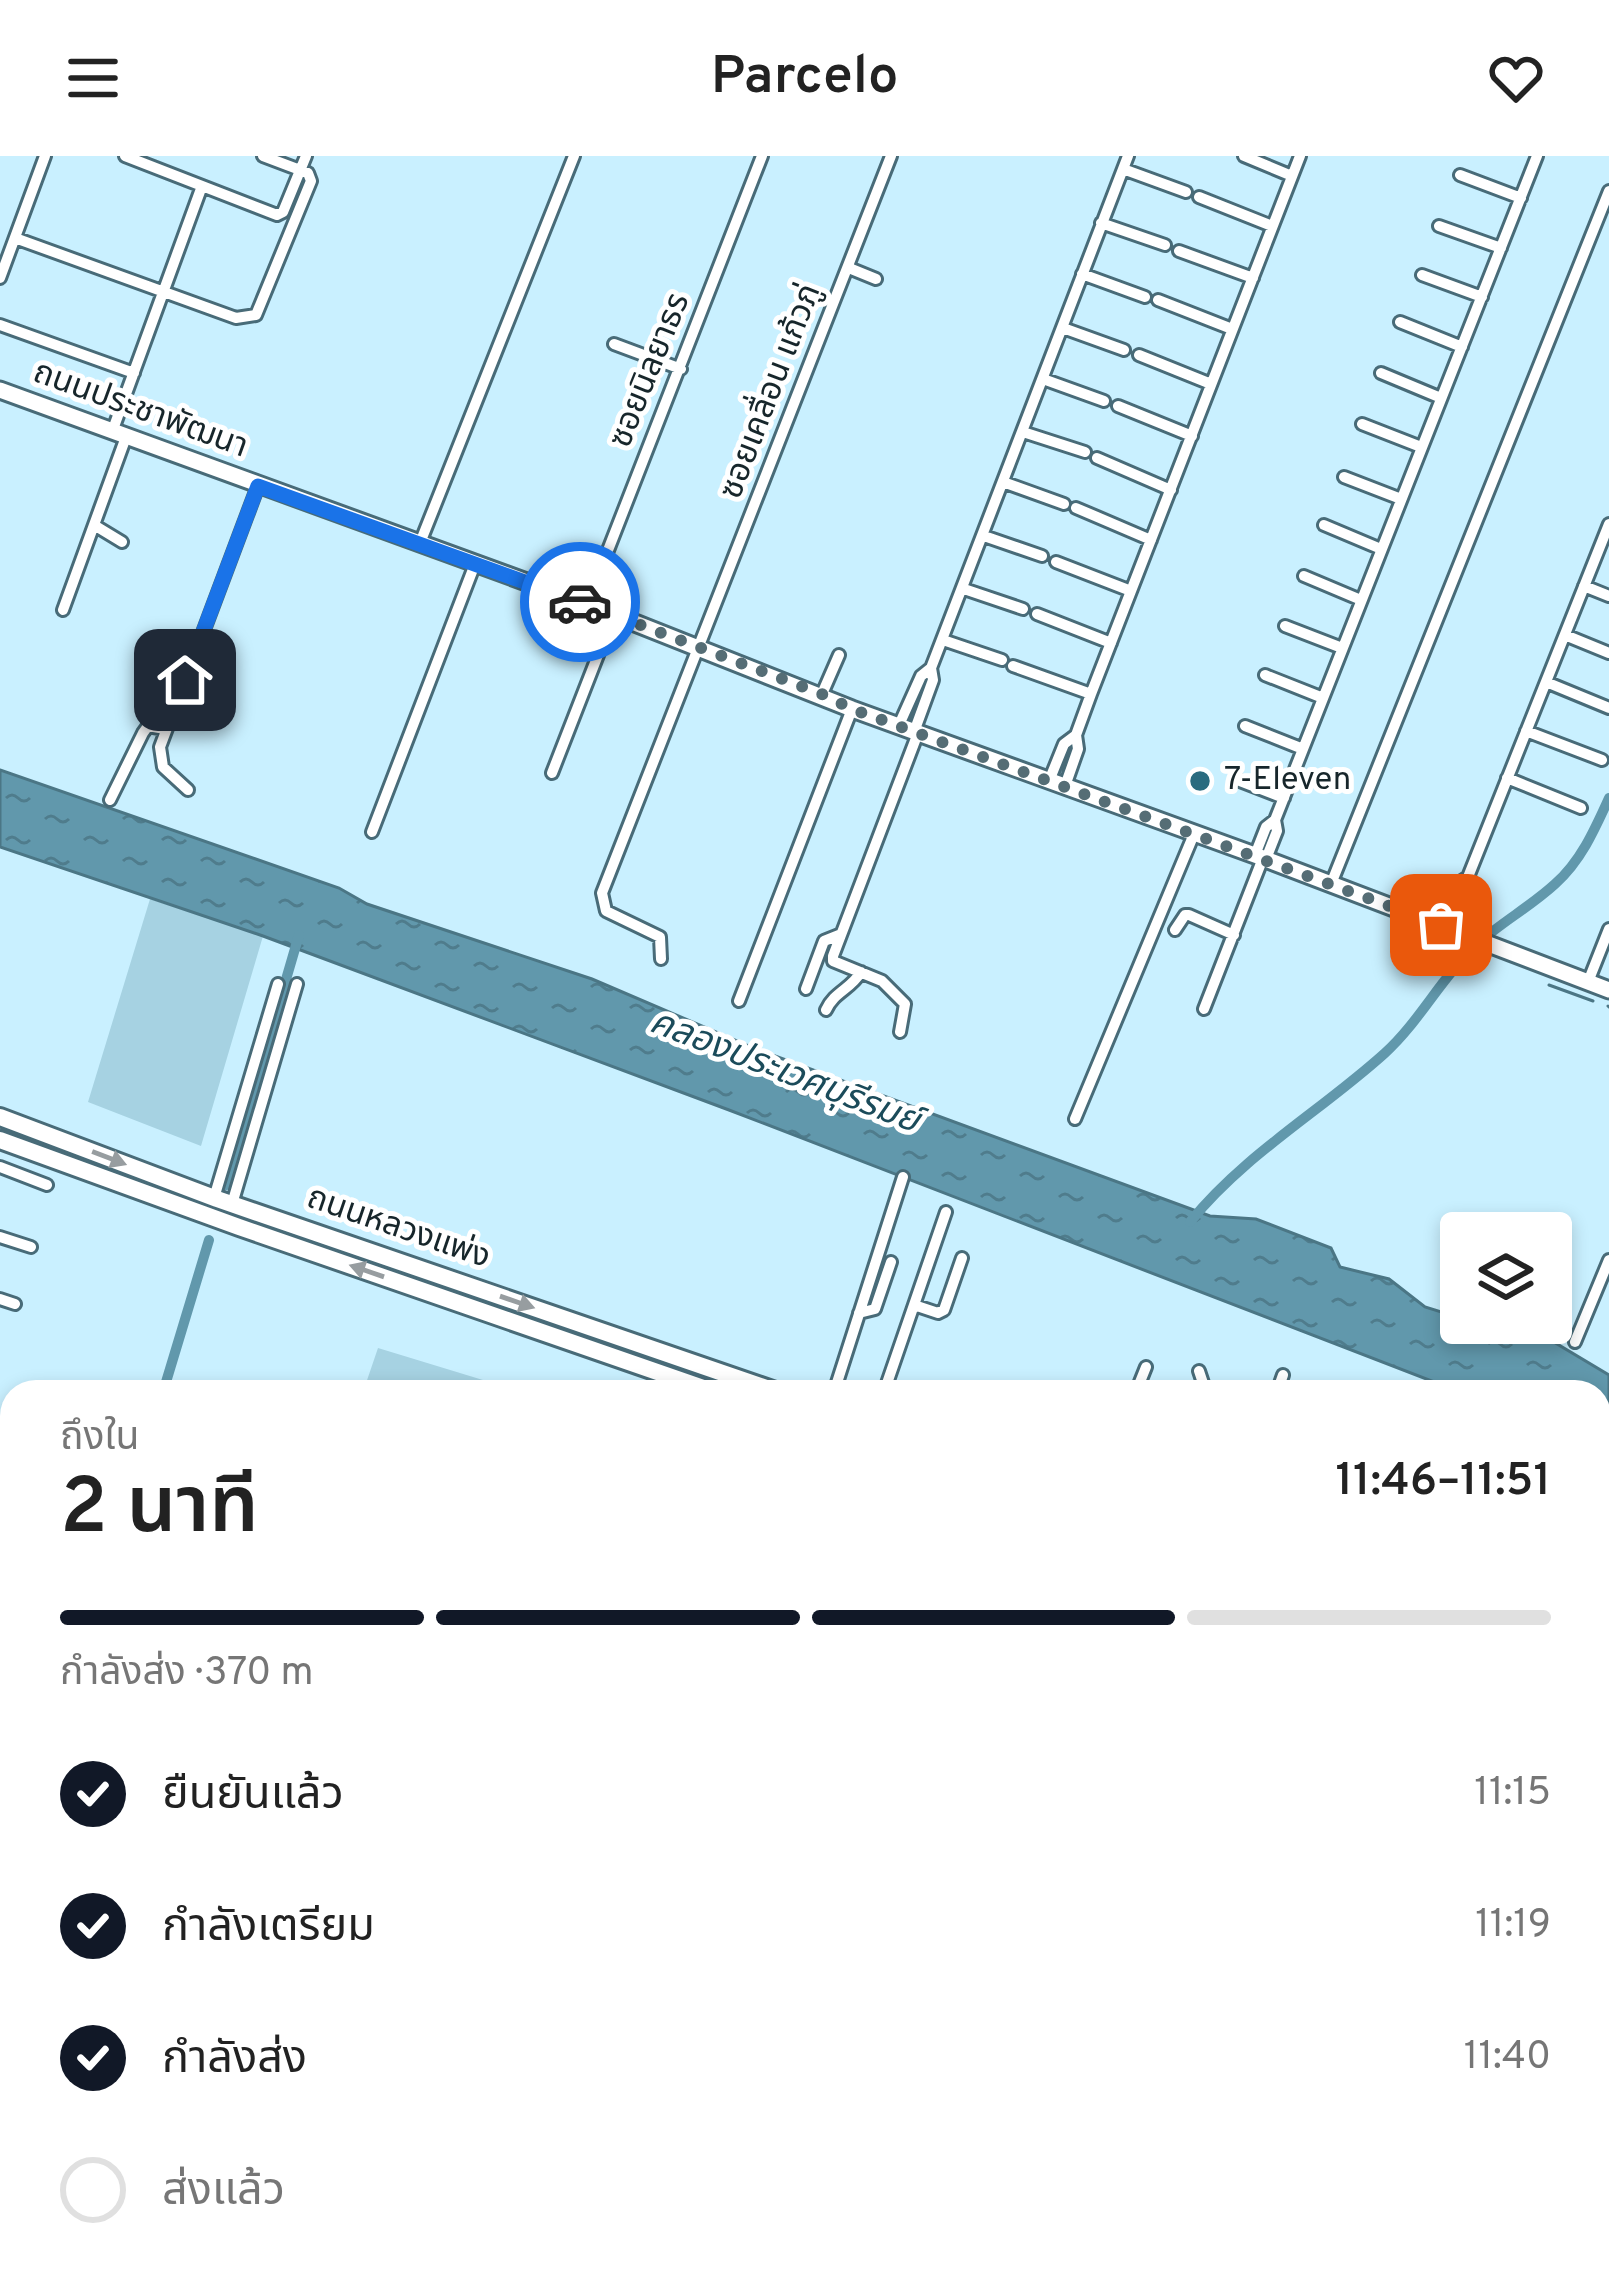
<!DOCTYPE html>
<html lang="th">
<meta charset="utf-8">
<style>
body{margin:0;font-family:Overpass,"Noto Sans Thai",sans-serif;background:#f2f2f2;color:#222;height:100vh;display:flex;flex-direction:column;font-size:45px;white-space:nowrap}
*{box-sizing:border-box;margin:0}
p{font-size:39px;color:#767676}
.icon{flex:none;width:66px;height:66px;fill:none;stroke:currentColor;stroke-width:2;stroke-linecap:round;stroke-linejoin:round}
.map{position:relative;flex:1;overflow:hidden}
.sheet{position:absolute;left:0px;top:1224px;width:1611px;height:900px;display:flex;flex-direction:column;background:#fff;border-radius:36px 36px 0 0;box-shadow:0 6px 18px #0003}
.sheet>*{flex:none}
.controls{position:absolute;left:1440px;top:1056px;display:grid;gap:24px}
.controls a{display:grid;place-items:center;width:132px;height:132px;border-radius:12px;background:#fff;box-shadow:0 6px 18px #0003;font-size:60px}
.pin{position:absolute;display:grid;place-items:center;width:102px;height:102px;color:#fff;margin:-51px;border-radius:24px;box-shadow:0 6px 18px #0006}
.courier{position:absolute;display:grid;place-items:center;width:120px;height:120px;margin:-60px;border:9px solid #1a73e8;border-radius:50%;background:#fff;color:#222;box-shadow:0 3px 15px #0007}
.summary em{font-style:normal;font-weight:600}
.summary div{display:flex;flex-direction:column-reverse}
.summary{display:flex;align-items:center;justify-content:space-between;height:204px;padding:0 60px}
h1{font-size:78px;font-weight:600;line-height:90px}
.bar{display:grid;grid-template-columns:repeat(4,1fr);gap:18px 12px;align-content:center;height:144px;padding:0 60px}
.bar i{height:15px;border-radius:9px;background:#e0e0e0}
.bar .on{background:#111827}
.bar p{grid-column:span 4}
ol{padding:0 60px;list-style:none}
li{display:flex;align-items:center;gap:36px;height:132px}
li p{margin-inline-start:auto}
li .icon{padding:12px;border-radius:50%;background:#111827;color:#fff;stroke-width:4}
li:last-child{color:#767676}
li i{width:66px;height:66px;border:6px solid #e0e0e0;border-radius:50%}
header{display:flex;justify-content:space-between;align-items:center;height:156px;padding:0 60px;background:#fff;font-size:54px;font-weight:600}
.map>svg:first-child{display:block}
.grass{fill:#a6d2e2}
.wetland{fill:url(#wetland-marsh)}
.water{fill:url(#water-ripples);stroke:#4b7685;stroke-width:3}
.lines{fill:none;stroke-linecap:round;stroke-linejoin:round}
.stream{stroke:#4b7685;stroke-width:3}
.canal{stroke:#6198ac;stroke-width:10}
.street-casing{stroke:#486b78;stroke-width:16}
.secondary-casing{stroke:#486b78;stroke-width:21}
.primary-casing{stroke:#486b78;stroke-width:22}
.street{stroke:#fff;stroke-width:10}
.secondary{stroke:#fff;stroke-width:15}
.primary{stroke:#fff;stroke-width:16}
.oneway{fill:#979da0}
.done{stroke:#556d75;stroke-width:12;stroke-dasharray:0 21.6}
.route{stroke:#1a73e8;stroke-width:15}
.poi-dot{fill:#2a6b7f;stroke:#fff;stroke-width:4.5}
.labels{text-anchor:middle;dominant-baseline:central;stroke-width:10;stroke-linejoin:round;paint-order:stroke}
.street-label{font-size:33px;fill:#17262b;stroke:#fff}
.poi-label{font-size:33px;fill:#17262b;stroke:#fff;text-anchor:start}
.water-label{font-size:36px;font-style:italic;fill:#1b4b5a;stroke:#fff}
</style>
<header><svg class="icon" aria-label="menu" viewBox="0 0 24 24"><path d="M4 6h16M4 12h16M4 18h16"/></svg>Parcelo<svg class="icon" aria-label="heart" viewBox="0 0 24 24"><path d="M12 20l-8-8c-3-5 5-10 8-4 3-6 11-1 8 4z"/></svg></header>
<div class="map">
<svg width="1609" height="2124" viewBox="0 0 1609 2124">
<defs>
<pattern id="wetland-marsh" width="20" height="14" patternUnits="userSpaceOnUse" patternTransform="scale(3)"><rect width="20" height="14" fill="#a6d2e2"/><path d="M1 5h8M5 5V1M11 12h8M15 12V8" fill="none" stroke="#8eb4c2"/></pattern>
<pattern id="water-ripples" width="26" height="14" patternUnits="userSpaceOnUse" patternTransform="scale(3)"><rect width="26" height="14" fill="#6198ac"/><path d="M2 4q2-2 4 0t4 0M15 11q2-2 4 0t4 0" fill="none" stroke="#4f7c8c"/></pattern>
</defs>
<rect width="100%" height="100%" fill="#c9f0ff"/>
<path class="grass" d="M 150,743 L 263,780 L 201,990 L 88,946 Z
M 378,1192 L 522,1236 L 363,1236 Z
M 0,1874 L 12,1875 L 12,1961 L 0,1956 Z
M 384,2112 L 527,2112 L 524,2124 L 414,2124 Z"/>
<path class="wetland" d="M 1599,1612 L 1609,1616 L 1609,2124 L 1345,2124 L 1349,2112 L 1599,2112 Z
M 1165,2112 L 1274,2112 L 1270,2124 L 1161,2124 Z"/>
<path class="water" d="M 0,614 L 339,732 L 367,748 L 592,823 L 751,891 L 1210,1060 L 1256,1063 L 1331,1092 L 1340,1111 L 1389,1123 L 1425,1151 L 1461,1162 L 1461,1167 L 1480,1167 L 1547,1182 L 1609,1219 L 1609,1293 L 1599,1289 L 1599,1236 L 1460,1236 L 729,954 L 263,780 L 0,691 Z
M 1609,1727 L 1609,1859 L 1599,1886 L 1599,1756 Z
M 1372,2112 L 1452,2112 L 1448,2124 L 1368,2124 Z
M 1476,2112 L 1524,2112 L 1520,2124 L 1472,2124 Z"/>
<g class="lines">
<path class="stream" d="M 1549,829 L 1593,845
M 1608,850 L 1609,851
M 179,2112 L 185,2124
M 345,2112 L 373,2124"/>
<path class="canal" d="M 226,1029 L 299,779
M 1190,1066 C 1245,998 1321,955 1385,897 C 1420,865 1441,822 1475,790 C 1500,767 1530,751 1555,728 C 1581,705 1595,673 1609,642
M 163,1236 L 209,1084
M 0,1779 L 12,1739"/>
<defs>
<path id="street" d="M 125,0 L 277,59 L 283,56 L 306,0
M 1244,0 L 1292,20
M 1123,13 L 1186,36
M 1460,19 L 1521,42
M 1199,41 L 1272,70
M 1101,67 L 1165,89
M 1439,70 L 1501,92
M 15,82 L 236,162 L 256,159 L 311,25 L 308,17 L 263,0
M 1179,95 L 1253,122
M 849,112 L 876,123
M 1082,118 L 1145,141
M 1422,119 L 1482,141
M 0,122 L 45,0
M 1158,144 L 1232,173
M 1400,166 L 1462,191
M 0,169 L 134,217
M 1063,172 L 1124,194
M 614,188 L 681,213
M 1139,199 L 1211,228
M 1381,217 L 1441,242
M 1043,223 L 1104,245
M 1118,250 L 1192,280
M 1362,268 L 1421,291
M 112,276 L 202,30
M 1023,276 L 1085,296
M 1097,302 L 1171,334
M 1344,321 L 1401,343
M 1003,326 L 1064,348
M 1076,352 L 1151,384
M 94,369 L 122,386
M 1324,369 L 1381,393
M 984,380 L 1042,400
M 420,387 L 574,0
M 1056,406 L 1131,435
M 1304,420 L 1361,444
M 1584,430 L 1609,440
M 964,433 L 1023,453
M 587,448 L 762,0
M 63,454 L 126,281
M 1037,458 L 1111,487
M 1285,470 L 1342,492
M 1565,479 L 1609,497
M 943,484 L 1002,504
M 1013,510 L 1091,538
M 1265,519 L 1323,542
M 1546,526 L 1609,552
M 822,538 L 839,499
M 899,569 L 921,520 L 931,512 L 1128,0
M 1245,570 L 1303,593
M 1526,575 L 1602,604
M 914,576 L 933,524 L 931,512
M 552,617 L 614,458
M 1507,622 L 1581,652
M 1049,625 L 1064,588 L 1076,579
M 1240,625 L 1284,642
M 1065,630 L 1078,593 L 1076,579 L 1091,538 L 1300,0
M 188,634 L 163,611 L 160,591 L 258,330
M 110,644 L 143,577 L 148,570 L 165,573
M 372,676 L 475,408
M 1255,699 L 1266,671 L 1275,664
M 1266,703 L 1277,675 L 1275,664 L 1537,0
M 1331,728 L 1609,35
M 1441,769 L 1457,728 L 1468,721
M 1175,774 L 1185,759 L 1189,759 L 1234,779
M 1454,774 L 1471,732 L 1468,721 L 1609,368
M 661,803 L 660,781 L 606,755 L 602,737 L 891,0
M 1588,826 L 1609,773
M 806,833 L 824,785 L 839,779
M 739,845 L 852,553
M 1204,853 L 1263,702
M 826,854 C 834,836 851,833 861,816
M 900,876 L 905,848 L 882,825 L 833,805 L 833,800 L 918,577
M 1075,963 L 1194,678
M 0,1011 L 47,1029
M 214,1042 L 278,828
M 232,1048 L 297,828
M 0,1081 L 31,1091
M 0,1143 L 15,1148
M 914,1149 L 938,1157 L 944,1154 L 962,1102
M 859,1157 L 875,1153 L 891,1106
M 1575,1186 L 1609,1104
M 1199,1215 L 1206,1236
M 834,1236 L 903,1021
M 884,1236 L 946,1056
M 1136,1236 L 1146,1211
M 1277,1236 L 1283,1219
M 0,2078 L 12,2104
M 15,2112 L 21,2124
M 537,2124 L 541,2112
M 620,2124 L 625,2112
M 637,2124 L 641,2112
M 734,2124 L 737,2112
M 885,2124 L 889,2112
M 988,2124 L 992,2112
M 1069,2124 L 1073,2112"/>
<path id="secondary" d="M 0,234 L 587,448 L 852,553 L 1263,702 L 1609,834"/>
<path id="primary" d="M 0,961 L 217,1043 L 778,1236
M 0,984 L 239,1071 L 715,1236
M 1599,1567 L 1609,1571
M 1599,1592 L 1609,1597"/>
</defs>
<use href="#street" class="street-casing"/>
<use href="#secondary" class="secondary-casing"/>
<use href="#primary" class="primary-casing"/>
<use href="#street" class="street"/>
<use href="#secondary" class="secondary"/>
<use href="#primary" class="primary"/>
</g>
<defs><path id="oneway-solid" d="M-6-.8H1V-3.2L6.5 0L1 3.2V.8H-6Z" transform="scale(3)"/></defs>
<g class="oneway">
<use href="#oneway-solid" transform="translate(109 1002) rotate(21)"/>
<use href="#oneway-solid" transform="translate(367 1115) rotate(-161)"/>
<use href="#oneway-solid" transform="translate(517 1146) rotate(19)"/>
</g>
<g class="lines">
<path class="done" d="M 580,446 L 822,538 L 852,553 L 1441,769"/>
<path class="route" d="M 185,524 L 258,330 L 580,446"/>
</g>
<circle class="poi-dot" cx="1200" cy="625" r="12"/>
<g class="labels">
<g class="street-label">
<text transform="translate(651 215) rotate(-68)">ซอยนิลยาธร</text>
<text transform="translate(772 236) rotate(-69)">ซอยเคลื่อน แก้วภู่</text>
<text transform="translate(140 255) rotate(20)">ถนนประชาพัฒนา</text>
<text transform="translate(398 1073) rotate(19)">ถนนหลวงแพ่ง</text>
</g>
<g class="poi-label">
<text x="1224" y="625">7-Eleven</text>
</g>
<g class="water-label">
<text transform="translate(784 917) rotate(21)">คลองประเวศบุรีรมย์</text>
</g>
</g>
</svg>
<div class="controls">
<a><svg class="icon" aria-label="layers" viewBox="0 0 24 24"><path d="M12 4l9 5-9 5-9-5zM3 14l9 5 9-5"/></svg></a>
</div>
<div class="pin" style="left:1441px;top:769px;background:#ea580c"><svg class="icon" aria-label="bag" viewBox="0 0 24 24"><path d="M5 8h14l-1 12H6zM9 8a3 3 0 0 1 6 0"/></svg></div>
<div class="pin" style="left:185px;top:524px;background:#1f2937"><svg class="icon" aria-label="home" viewBox="0 0 24 24"><path d="M3 11l9-7 9 7M6 9v11h12V9"/></svg></div>
<div class="courier" style="left:580px;top:446px"><svg class="icon" aria-label="car" viewBox="0 0 24 24"><path d="M5 17H2v-5l4-1 3-4h7l3 4 3 1v5h-3M9 17h6M6 11h13"/><circle cx="7" cy="17" r="2"/><circle cx="17" cy="17" r="2"/></svg></div>
<section class="sheet">
<div class="summary"><div><h1>2 นาที</h1><p>ถึงใน</p></div><em>11:46–11:51</em></div>
<div class="bar"><i class="on"></i><i class="on"></i><i class="on"></i><i></i><p>กำลังส่ง · 370 m</p></div>
<ol>
<li><svg class="icon" aria-label="check" viewBox="0 0 24 24"><path d="M5 12l5 5 9-10"/></svg>ยืนยันแล้ว<p>11:15</p></li>
<li><svg class="icon" aria-label="check" viewBox="0 0 24 24"><path d="M5 12l5 5 9-10"/></svg>กำลังเตรียม<p>11:19</p></li>
<li><svg class="icon" aria-label="check" viewBox="0 0 24 24"><path d="M5 12l5 5 9-10"/></svg>กำลังส่ง<p>11:40</p></li>
<li><i></i>ส่งแล้ว</li>
</ol>
</section>
</div>
